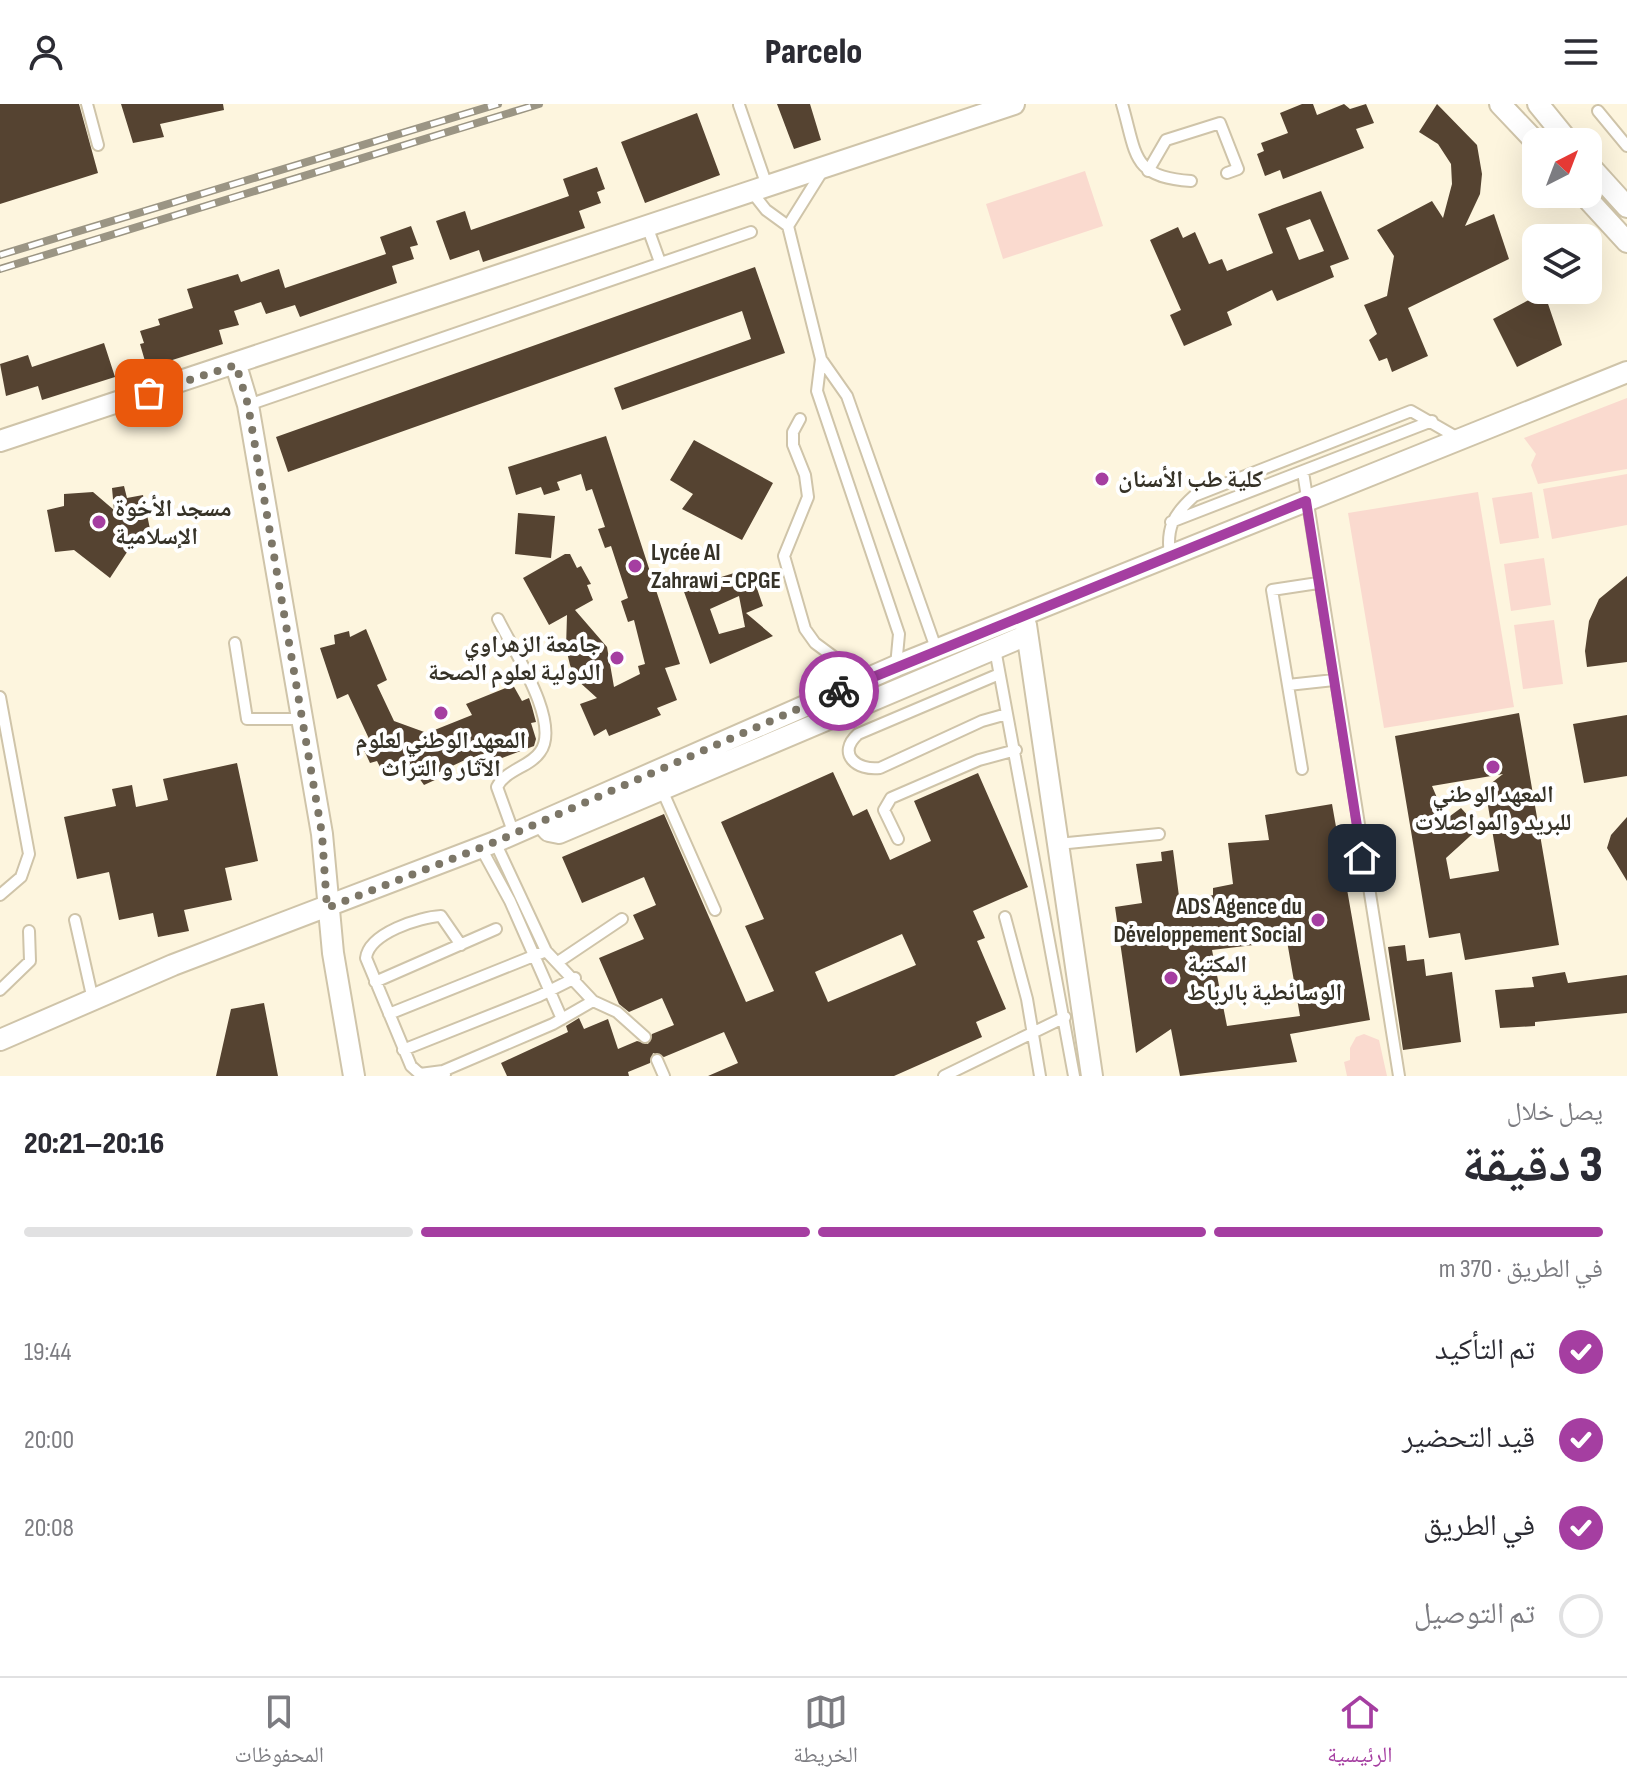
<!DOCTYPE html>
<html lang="ar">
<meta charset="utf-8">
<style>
body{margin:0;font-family:"Sofia Sans Condensed","Noto Naskh Arabic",sans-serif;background:#f7f7f7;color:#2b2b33;direction:rtl;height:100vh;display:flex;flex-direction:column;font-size:30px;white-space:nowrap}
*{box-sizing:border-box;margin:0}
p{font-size:26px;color:#7c7c81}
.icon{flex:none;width:44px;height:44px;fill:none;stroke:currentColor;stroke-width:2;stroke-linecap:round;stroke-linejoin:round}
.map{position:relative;height:972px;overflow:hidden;direction:ltr}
.sheet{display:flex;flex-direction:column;background:#fff;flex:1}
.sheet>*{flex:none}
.needle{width:52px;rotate:42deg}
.tools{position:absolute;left:1522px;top:24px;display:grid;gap:16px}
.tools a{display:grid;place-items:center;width:80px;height:80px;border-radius:16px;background:#fff;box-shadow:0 8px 32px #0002;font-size:40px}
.pin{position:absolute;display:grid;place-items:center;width:68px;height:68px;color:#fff;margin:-34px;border-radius:16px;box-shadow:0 4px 12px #0006}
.courier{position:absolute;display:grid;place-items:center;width:80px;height:80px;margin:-40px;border:6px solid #a53ea1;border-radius:50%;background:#fff;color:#222;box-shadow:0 2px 10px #0007}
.head em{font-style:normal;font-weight:800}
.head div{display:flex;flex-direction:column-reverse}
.head{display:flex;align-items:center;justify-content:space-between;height:136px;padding:0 24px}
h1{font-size:52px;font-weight:800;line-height:60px}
.bar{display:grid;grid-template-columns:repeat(4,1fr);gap:12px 8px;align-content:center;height:96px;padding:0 24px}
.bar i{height:10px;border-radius:6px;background:#e1e1e2}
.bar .current{background:#a53ea1}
.bar p{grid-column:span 4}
ol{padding:0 24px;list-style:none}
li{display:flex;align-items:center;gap:24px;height:88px}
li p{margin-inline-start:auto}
li .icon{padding:8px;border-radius:50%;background:#a53ea1;color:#fff;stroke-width:4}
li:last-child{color:#7c7c81}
li i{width:44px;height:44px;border:4px solid #e1e1e2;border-radius:50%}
header{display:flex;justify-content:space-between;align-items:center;height:104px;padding:0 24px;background:#fff;font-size:36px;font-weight:800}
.dock{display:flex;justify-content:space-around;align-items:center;height:112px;border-top:2px solid #e1e1e2;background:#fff;font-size:22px;color:#7c7c81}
.dock a{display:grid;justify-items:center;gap:4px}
.dock .current{color:#a53ea1}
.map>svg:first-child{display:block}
.green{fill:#fadacf}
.building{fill:#554331;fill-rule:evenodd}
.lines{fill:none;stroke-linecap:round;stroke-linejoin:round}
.lane-casing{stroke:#cfc4a9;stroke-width:14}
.street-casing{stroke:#cfc4a9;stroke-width:24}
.lane{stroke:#fff;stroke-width:10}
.street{stroke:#fff;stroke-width:20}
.rail-casing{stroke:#9b9584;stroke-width:8}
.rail{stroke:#fff;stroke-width:5;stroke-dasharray:15;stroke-linecap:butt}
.done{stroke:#7c7667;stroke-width:8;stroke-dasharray:0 14.4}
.route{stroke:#a53ea1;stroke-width:10}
.poi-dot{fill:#a53ea1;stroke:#fff;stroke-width:3}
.labels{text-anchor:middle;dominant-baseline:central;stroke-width:8;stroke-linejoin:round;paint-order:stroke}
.poi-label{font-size:24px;font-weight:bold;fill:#363227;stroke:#fff;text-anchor:start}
</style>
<header><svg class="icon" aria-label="menu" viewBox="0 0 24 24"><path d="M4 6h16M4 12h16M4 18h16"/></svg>Parcelo<svg class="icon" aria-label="person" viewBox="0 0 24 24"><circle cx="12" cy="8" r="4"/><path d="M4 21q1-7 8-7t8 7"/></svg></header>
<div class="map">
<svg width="1627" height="972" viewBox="0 0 1627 972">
<rect width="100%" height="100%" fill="#fdf5de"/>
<path class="green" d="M 1085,67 L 1103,122 L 1003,155 L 986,100 Z
M 1627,294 L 1627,365 L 1538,380 L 1531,361 L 1536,350 L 1524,334 Z
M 1627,370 L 1627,421 L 1552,435 L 1543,385 Z
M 1478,388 L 1514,603 L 1384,624 L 1348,409 Z
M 1532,388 L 1539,434 L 1500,440 L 1492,394 Z
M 1544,454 L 1551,501 L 1511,507 L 1504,460 Z
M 1554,516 L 1563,580 L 1523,585 L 1514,521 Z
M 1364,930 L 1379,936 L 1387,972 L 1347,972 L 1344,958 L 1350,956 L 1350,944 L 1356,933 Z"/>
<path class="building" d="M 0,0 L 79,0 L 98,69 L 0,100 Z
M 121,0 L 223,0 L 224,6 L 160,20 L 164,33 L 133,39 Z
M 777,0 L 810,0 L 821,36 L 794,45 Z
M 1302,0 L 1313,0 L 1317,11 L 1344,0 L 1350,5 L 1366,0 L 1374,19 L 1356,25 L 1364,44 L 1283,75 L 1280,66 L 1265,72 L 1257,50 L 1264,47 L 1261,39 L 1288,29 L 1280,9 Z
M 1437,0 L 1477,41 L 1482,70 L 1480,90 L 1465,122 L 1494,110 L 1509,155 L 1408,204 L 1428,252 L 1392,268 L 1387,254 L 1379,257 L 1369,236 L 1377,230 L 1364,201 L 1387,192 L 1394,152 L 1377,126 L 1432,97 L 1443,114 L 1452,80 L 1451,60 L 1438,40 L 1419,28 Z
M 697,9 L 720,71 L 645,99 L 621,38 Z
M 597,63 L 605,85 L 597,88 L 601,99 L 579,107 L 585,124 L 483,158 L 479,146 L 450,156 L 436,117 L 465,107 L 471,126 L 569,92 L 563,75 Z
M 1321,87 L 1349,155 L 1330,162 L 1334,173 L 1277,197 L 1272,186 L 1227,208 L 1232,221 L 1184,242 L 1170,211 L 1181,206 L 1150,136 L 1178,123 L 1183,134 L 1195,128 L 1209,160 L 1222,155 L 1227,167 L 1273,149 L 1258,110 ZM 1310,115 L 1324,147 L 1299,156 L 1286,124 Z
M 411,122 L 418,141 L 410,143 L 414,155 L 392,162 L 397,179 L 300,213 L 295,201 L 266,210 L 261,198 L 234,207 L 239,221 L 219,226 L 223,240 L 147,264 L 140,240 L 144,239 L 140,227 L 160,221 L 158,215 L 193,204 L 187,185 L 238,170 L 241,178 L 279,165 L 285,184 L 386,150 L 380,133 Z
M 755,163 L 785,249 L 622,306 L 614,284 L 751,235 L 742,207 L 288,368 L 276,333 Z
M 1544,188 L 1562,241 L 1517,263 L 1493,215 Z
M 104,239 L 115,273 L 42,296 L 38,282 L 6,292 L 0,260 L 28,251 L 32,263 Z
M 606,332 L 680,560 L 665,564 L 677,596 L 657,604 L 661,611 L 609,632 L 606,625 L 594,632 L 580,600 L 597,594 L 576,575 L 570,561 L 566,544 L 567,511 L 549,521 L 523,474 L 565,450 L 570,450 L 577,464 L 581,462 L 591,480 L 587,481 L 593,496 L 575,506 L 607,543 L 614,583 L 640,570 L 638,562 L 645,560 L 634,516 L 628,518 L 621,497 L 628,494 L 611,442 L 605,444 L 598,425 L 605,423 L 592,385 L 586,387 L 581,370 L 557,378 L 560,386 L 544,391 L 541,383 L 516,391 L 508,363 Z
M 694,336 L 773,379 L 742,436 L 682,405 L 693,390 L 670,376 Z
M 124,382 L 127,394 L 143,391 L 151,430 L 135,436 L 110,474 L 74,446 L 55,448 L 47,406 L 64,402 L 64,390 L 93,388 L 114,406 L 112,384 Z
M 518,409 L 555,412 L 551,454 L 515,450 Z
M 750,464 L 763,502 L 746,509 L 773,532 L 710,560 L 683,485 ZM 739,492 L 745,523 L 719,530 L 710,505 Z
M 1627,472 L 1627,558 L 1587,563 L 1585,547 L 1589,517 L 1599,495 Z
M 366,525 L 387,576 L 377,581 L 394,617 L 427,629 L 472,611 L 466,600 L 513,581 L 522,597 L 529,594 L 532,603 L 536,618 L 531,619 L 536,635 L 534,642 L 494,657 L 489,648 L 465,656 L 435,670 L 437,675 L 424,681 L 419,674 L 410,678 L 405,666 L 390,661 L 382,667 L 377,657 L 370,659 L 363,644 L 371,639 L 348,590 L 337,595 L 320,544 L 335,540 L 334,531 L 349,527 L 350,533 Z
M 1519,609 L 1559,841 L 1465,856 L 1460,829 L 1429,834 L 1395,632 ZM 1503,670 L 1485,684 L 1499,767 L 1450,775 L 1446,754 L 1479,724 L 1461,704 L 1446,715 L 1432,682 Z
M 1627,611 L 1627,672 L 1584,679 L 1573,620 Z
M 237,659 L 258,757 L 225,764 L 232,796 L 184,806 L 189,827 L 158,833 L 153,809 L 119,816 L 109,768 L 77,775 L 64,713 L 116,702 L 112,685 L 132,681 L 136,703 L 168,696 L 163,675 Z
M 833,668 L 853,712 L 867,705 L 890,756 L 931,737 L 914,697 L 978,669 L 1028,783 L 973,807 L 985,834 L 977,837 L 1006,905 L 976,918 L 982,933 L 894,972 L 708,972 L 738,959 L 724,928 L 664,953 L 653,949 L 650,959 L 628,968 L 629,972 L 507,972 L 501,959 L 568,928 L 566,922 L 579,914 L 584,925 L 608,915 L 618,945 L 637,937 L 648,940 L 652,930 L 674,921 L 662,894 L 629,908 L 619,900 L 599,854 L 644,835 L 633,811 L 656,801 L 644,773 L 582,799 L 562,753 L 664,710 L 746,898 L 774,887 L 745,822 L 764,815 L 721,718 ZM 902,830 L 916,861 L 828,898 L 815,868 Z
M 1332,700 L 1370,916 L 1290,930 L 1297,958 L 1180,972 L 1171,925 L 1136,949 L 1115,803 L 1142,799 L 1136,760 L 1162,757 L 1161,748 L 1173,746 L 1180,800 L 1213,791 L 1213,784 L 1233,780 L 1228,739 L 1269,736 L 1265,711 ZM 1287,837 L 1300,912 L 1227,922 L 1212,846 Z
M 1627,713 L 1627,777 L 1607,744 L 1611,731 Z
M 1405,841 L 1407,857 L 1424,855 L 1426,872 L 1452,868 L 1461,938 L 1403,946 L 1388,843 Z
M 1565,868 L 1568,879 L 1627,871 L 1627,909 L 1535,918 L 1535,922 L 1500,924 L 1495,886 L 1534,883 L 1532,873 Z
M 264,899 L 278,972 L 216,972 L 231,905 Z"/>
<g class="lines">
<defs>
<path id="lane" d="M 87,0 L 98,41
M 1122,0 C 1137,51 1131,73 1191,77
M 739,1 L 766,79
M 1598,7 L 1627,42
M 1148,67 L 1166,36 L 1220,19 L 1238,65 L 1227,69
M 751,87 L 766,106 L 788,122 L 821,255 L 847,292 L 937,547
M 647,122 L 660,158
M 788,122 L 823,66
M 821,255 L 817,287 L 899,530 L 896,562
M 248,301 L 751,128
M 800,315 L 793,328 L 793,341 L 805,371 L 808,393 L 784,452 L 805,525 L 815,539 L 865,576
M 1303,368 L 1399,972
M 1171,418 L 1432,317
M 1170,452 C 1166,424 1173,411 1194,392 L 1411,307 L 1458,334
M 498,515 C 512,544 562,619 540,648 C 530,663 505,666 497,683 L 514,730
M 235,539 L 247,615 L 302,615
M 995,545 L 1074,972
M 997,571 L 858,630 C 836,650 857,667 880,664 L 982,617 L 1007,610
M 1288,581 L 1334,576
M 0,593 L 29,750 L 21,773 L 0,791
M 1302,665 L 1272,486 L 1318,479
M 662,686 L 715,806
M 898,735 L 884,706 L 891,694 L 979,656 L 1016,646
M 495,738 L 546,847
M 1058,740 L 1159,730
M 481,744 L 510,797 L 562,915
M 1005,813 L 1027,895 L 1040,972
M 75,816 L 93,896
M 558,858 L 622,815
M 375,878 L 496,825
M 0,886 L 30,857 L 29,827
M 389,910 L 546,847 L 593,897 L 617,908 L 645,933
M 403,946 L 539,892 L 575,874
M 657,956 L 664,972
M 443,967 L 420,970 L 411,962 L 366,854 C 369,829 420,813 441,812 L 461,841
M 445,970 L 443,967 L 553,920 L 593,897
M 944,972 L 1065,913"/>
<path id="street" d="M 1500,0 L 1536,38
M 1538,0 L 1569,38
M 1588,60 L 1627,103
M 1583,90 L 1627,138
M 236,261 L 248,301 L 322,730 L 333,849 L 354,972
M 0,337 L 1014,0
M 1026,521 L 1092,972
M 541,718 L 549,727 L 559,729 L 1027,531
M 0,936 L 173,861 L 495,738 L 896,562 L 1627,268"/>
</defs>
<use href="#lane" class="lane-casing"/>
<use href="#street" class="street-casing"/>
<use href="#lane" class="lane"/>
<use href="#street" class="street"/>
<defs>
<path id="rail" d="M 0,151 L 498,0
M 0,165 L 539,0"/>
</defs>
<use href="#rail" class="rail-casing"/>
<use href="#rail" class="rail"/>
</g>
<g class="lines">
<path class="done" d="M 149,289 L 236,261 L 248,301 L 322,730 L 327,804 L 495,738 L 839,587"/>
<path class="route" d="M 839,587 L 1306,397 L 1362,754"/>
</g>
<g class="poi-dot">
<circle cx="1102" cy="375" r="8"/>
<circle cx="99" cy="418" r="8"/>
<circle cx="635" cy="462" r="8"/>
<circle cx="617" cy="554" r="8"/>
<circle cx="441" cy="609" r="8"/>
<circle cx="1493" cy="663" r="8"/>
<circle cx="1318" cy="816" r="8"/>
<circle cx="1171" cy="874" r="8"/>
</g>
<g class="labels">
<g class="poi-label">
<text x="1118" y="375">كلية طب الأسنان</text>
<text x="115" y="404">مسجد الأخوة<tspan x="115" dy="28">الإسلامية</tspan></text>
<text x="651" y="448">Lycée Al<tspan x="651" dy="28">Zahrawi - CPGE</tspan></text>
<text x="601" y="540" text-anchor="end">جامعة الزهراوي<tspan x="601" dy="28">الدولية لعلوم الصحة</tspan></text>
<text x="441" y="636" text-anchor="middle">المعهد الوطني لعلوم<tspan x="441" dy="28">الآثار و التراث</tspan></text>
<text x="1493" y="690" text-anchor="middle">المعهد الوطني<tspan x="1493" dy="28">للبريد والمواصلات</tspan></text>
<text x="1302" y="802" text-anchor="end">ADS Agence du<tspan x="1302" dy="28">Développement Social</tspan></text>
<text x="1187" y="860">المكتبة<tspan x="1187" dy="28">الوسائطية بالرباط</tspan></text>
</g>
</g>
</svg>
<div class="tools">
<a><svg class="needle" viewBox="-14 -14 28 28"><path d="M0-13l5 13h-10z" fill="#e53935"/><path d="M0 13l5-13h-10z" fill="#7c7c81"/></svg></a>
<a><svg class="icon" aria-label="layers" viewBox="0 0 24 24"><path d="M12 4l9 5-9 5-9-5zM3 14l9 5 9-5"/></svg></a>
</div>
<div class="pin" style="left:149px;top:289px;background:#ea580c"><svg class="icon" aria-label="bag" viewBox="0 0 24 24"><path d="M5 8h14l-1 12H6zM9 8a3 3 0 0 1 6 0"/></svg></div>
<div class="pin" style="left:1362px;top:754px;background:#1f2937"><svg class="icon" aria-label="home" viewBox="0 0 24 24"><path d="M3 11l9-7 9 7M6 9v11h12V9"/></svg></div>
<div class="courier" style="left:839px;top:587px"><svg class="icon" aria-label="bike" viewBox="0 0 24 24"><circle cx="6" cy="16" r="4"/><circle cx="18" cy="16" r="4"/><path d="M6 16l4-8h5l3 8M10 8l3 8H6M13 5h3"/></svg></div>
</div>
<section class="sheet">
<div class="head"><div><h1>3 دقيقة</h1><p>يصل خلال</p></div><em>20:16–20:21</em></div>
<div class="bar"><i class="current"></i><i class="current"></i><i class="current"></i><i></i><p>في الطريق · 370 m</p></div>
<ol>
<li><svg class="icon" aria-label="check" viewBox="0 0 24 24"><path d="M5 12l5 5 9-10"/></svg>تم التأكيد<p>19:44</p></li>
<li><svg class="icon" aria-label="check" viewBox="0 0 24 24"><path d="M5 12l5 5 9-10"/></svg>قيد التحضير<p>20:00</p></li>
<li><svg class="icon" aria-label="check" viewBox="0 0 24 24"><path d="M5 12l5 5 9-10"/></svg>في الطريق<p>20:08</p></li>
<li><i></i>تم التوصيل</li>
</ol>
</section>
<nav class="dock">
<a class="current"><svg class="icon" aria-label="home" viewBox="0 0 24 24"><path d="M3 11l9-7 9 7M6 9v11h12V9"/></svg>الرئيسية</a>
<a><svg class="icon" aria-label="map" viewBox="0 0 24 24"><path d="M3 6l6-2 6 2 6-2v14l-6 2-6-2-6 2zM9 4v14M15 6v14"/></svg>الخريطة</a>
<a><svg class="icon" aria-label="saved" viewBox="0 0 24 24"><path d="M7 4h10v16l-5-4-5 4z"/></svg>المحفوظات</a>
</nav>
